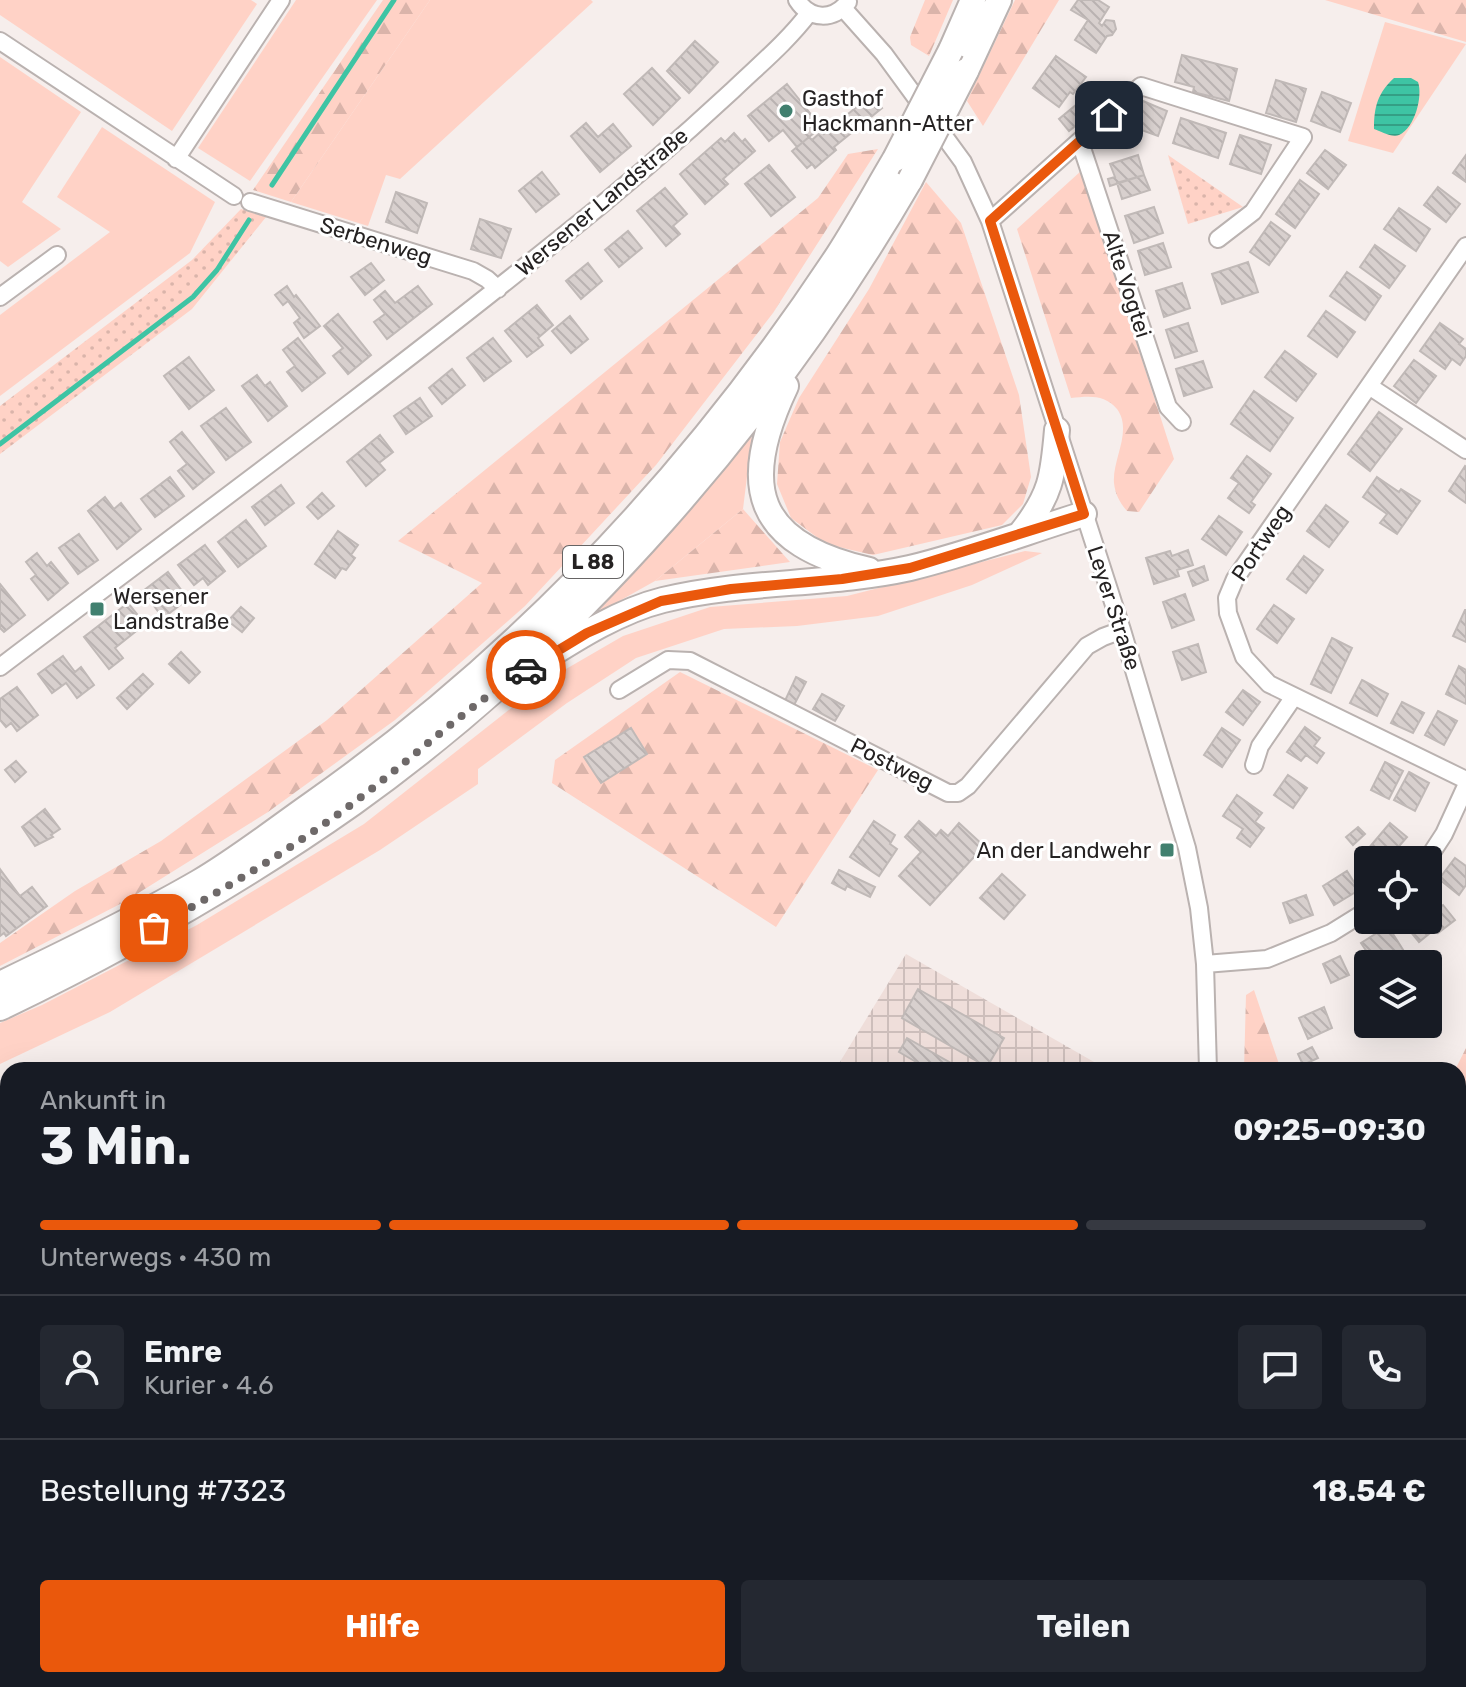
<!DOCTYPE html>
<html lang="de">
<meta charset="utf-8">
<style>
body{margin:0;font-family:Rubik,sans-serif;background:#242831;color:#f1f3f6;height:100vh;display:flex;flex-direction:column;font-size:30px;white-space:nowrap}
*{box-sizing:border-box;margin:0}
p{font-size:26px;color:#9ea1a6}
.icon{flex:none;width:44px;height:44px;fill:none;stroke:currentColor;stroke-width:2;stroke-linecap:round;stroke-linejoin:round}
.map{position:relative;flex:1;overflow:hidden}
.sheet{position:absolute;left:0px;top:1062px;width:1466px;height:626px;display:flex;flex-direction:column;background:#171b24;border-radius:24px 24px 0 0;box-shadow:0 8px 32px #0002}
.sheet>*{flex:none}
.fabs{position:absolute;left:1354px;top:846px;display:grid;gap:16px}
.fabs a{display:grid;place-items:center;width:88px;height:88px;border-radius:8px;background:#171b24;box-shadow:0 8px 32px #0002;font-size:40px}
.pin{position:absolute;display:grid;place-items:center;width:68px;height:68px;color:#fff;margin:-34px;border-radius:16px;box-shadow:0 4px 12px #0006}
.courier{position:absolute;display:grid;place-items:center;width:80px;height:80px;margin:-40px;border:6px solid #ea580c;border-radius:50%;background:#fff;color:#222;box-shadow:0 2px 10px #0007}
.headline em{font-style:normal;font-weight:700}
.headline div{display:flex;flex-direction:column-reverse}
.headline{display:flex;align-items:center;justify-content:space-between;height:136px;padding:0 40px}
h1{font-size:52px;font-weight:700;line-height:60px}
.bar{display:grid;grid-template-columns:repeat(4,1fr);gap:12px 8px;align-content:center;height:96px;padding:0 40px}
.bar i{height:10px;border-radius:6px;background:#363941}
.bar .on{background:#ea580c}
.bar p{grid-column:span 4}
.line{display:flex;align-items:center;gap:20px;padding:0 40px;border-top:2px solid #363941}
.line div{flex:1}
.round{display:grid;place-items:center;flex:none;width:84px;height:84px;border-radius:8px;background:#242831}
.primary-button{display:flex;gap:16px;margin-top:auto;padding:16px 40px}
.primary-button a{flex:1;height:92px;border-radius:8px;background:#ea580c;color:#fff;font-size:32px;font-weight:700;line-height:92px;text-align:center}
.primary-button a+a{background:#242831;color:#f1f3f6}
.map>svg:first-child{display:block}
.industrial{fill:url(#industrial-grid)}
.green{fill:#ffd2c6}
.forest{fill:url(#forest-firs)}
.park{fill:url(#park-dots)}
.water{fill:url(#water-rules)}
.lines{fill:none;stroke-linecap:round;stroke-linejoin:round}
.stream{stroke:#3ec4a4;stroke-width:5}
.building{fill:url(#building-back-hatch);stroke:#c0b9b7;stroke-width:2}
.minor-casing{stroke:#bab2b0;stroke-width:20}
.highway-casing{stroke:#bab2b0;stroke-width:28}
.minor{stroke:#fff;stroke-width:16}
.highway{stroke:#fff;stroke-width:24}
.highway-bridge-casing{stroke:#bab2b0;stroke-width:28;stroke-linecap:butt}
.highway-bridge{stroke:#fff;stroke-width:24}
.done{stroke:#6e6969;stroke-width:8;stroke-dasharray:0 14.4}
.route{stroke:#ea580c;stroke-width:10}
.poi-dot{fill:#41806f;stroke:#fff;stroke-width:3}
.labels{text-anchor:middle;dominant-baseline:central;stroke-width:6;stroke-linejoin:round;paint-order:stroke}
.shield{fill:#fff;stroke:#666464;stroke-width:2}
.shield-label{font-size:20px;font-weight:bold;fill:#252222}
.poi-label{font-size:22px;fill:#252222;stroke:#fff;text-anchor:start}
.street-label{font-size:22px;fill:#252222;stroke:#fff}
</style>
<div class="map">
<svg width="1466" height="1687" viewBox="0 0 1466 1687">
<defs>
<pattern id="industrial-grid" width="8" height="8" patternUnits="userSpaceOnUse" patternTransform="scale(2)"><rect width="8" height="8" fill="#efdeda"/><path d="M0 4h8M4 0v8" fill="none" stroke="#cdbebb"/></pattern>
<pattern id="forest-firs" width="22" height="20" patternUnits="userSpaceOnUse" patternTransform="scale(2)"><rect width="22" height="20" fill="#ffd2c6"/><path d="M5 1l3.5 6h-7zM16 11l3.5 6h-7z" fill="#dab4aa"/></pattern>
<pattern id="park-dots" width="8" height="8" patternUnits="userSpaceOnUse" patternTransform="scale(2)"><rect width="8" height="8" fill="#ffd2c6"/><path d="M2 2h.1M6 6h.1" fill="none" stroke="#dab4aa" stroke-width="1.8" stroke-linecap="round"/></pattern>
<pattern id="water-rules" width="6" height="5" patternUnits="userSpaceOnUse" patternTransform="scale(2)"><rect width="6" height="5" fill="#3ec4a4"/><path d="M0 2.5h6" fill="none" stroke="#349f85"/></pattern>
<pattern id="building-back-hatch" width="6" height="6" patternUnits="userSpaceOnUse" patternTransform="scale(2)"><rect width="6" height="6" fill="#d8d0ce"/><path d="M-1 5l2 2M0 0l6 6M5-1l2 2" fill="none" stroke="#b9b2b1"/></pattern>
</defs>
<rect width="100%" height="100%" fill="#f6eeec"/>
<path class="industrial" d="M 906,954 L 1108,1070 L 835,1070 Z"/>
<path class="green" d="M 0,0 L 251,0 L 257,4 L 172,131 L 0,15 Z
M 296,0 L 377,0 L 250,181 L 198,148 Z
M 430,0 L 591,0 L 593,2 L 400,179 L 386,175 L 368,226 L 291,202 Z
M 1385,22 L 1466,44 L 1393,153 L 1348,141 Z
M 0,57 L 81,112 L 22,202 L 61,229 L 8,267 L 0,261 Z
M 102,127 L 215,202 L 190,253 L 0,396 L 0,315 L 110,232 L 57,197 Z
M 752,436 L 743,509 L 655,581 L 596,614 Z
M 1025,551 L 1042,553 L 972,585 L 878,616 L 797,626 L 724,629 L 636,658 L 567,703 L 478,769 L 478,784 L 380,850 L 110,1012 L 0,1064 L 0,1023 L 42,1005 L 197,925 L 364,824 L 547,680 L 623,636 L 710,607 L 847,596 Z
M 632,1680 L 915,1680 L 910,1687 L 643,1687 Z
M 963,1680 L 1375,1680 L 1371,1687 L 958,1687 Z"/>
<path class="forest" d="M 383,0 L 430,0 L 291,202 L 253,190 Z
M 925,0 L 953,0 L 929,56 L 911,45 L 910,37 Z
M 1015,0 L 1059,0 L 983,126 L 967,101 Z
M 1325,0 L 1466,0 L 1466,42 Z
M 878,149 L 773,313 L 656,465 L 525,606 L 395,720 L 268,812 L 124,902 L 0,966 L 0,943 L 75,891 L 161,841 L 327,720 L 482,583 L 398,541 L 818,198 L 848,154 Z
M 1081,171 L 1174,459 L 1139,512 L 1127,511 C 1120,503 1115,494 1114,483 C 1112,459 1133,431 1117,409 C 1105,394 1088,396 1071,398 L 1017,229 Z
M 926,182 L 961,223 L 1019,395 L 1031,477 L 1023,504 L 1002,525 L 873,555 L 826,544 L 791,518 L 777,484 L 780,442 L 799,398 L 869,289 Z
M 743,509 L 790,562 L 655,581 Z
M 680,672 L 878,770 L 776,927 L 552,783 L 555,760 Z
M 1254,990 L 1281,1070 L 1244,1070 L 1246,995 Z
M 1466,1048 L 1466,1289 L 1458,1290 L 1458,1070 L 1455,1070 Z
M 0,1129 L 8,1134 L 8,1680 L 50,1680 L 45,1687 L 0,1687 Z"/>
<path class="park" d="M 1168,155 L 1243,207 L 1188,224 Z
M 241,209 L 266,217 L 192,309 L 0,454 L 0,406 L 192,260 Z"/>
<path class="water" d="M 1394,78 L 1411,78 L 1418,82 C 1423,96 1415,128 1399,135 C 1392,138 1380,131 1374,129 C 1374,106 1378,93 1394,78 Z"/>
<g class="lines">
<path class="stream" d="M 272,185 L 394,0
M 0,444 L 193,297 L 217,270 L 249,220"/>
</g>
<path class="building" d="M 1078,0 L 1098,0 L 1109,7 L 1099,23 L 1102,26 L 1106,20 L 1114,21 L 1116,29 L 1112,35 L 1107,36 L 1096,53 L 1075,40 L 1088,20 L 1071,10 Z
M 695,41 L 718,62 L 689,93 L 667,71 Z
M 1182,55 L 1237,69 L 1229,101 L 1193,92 L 1194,87 L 1175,82 Z
M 1056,56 L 1086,77 L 1073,94 L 1070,92 L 1059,107 L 1033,88 Z
M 652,68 L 680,98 L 653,125 L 624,94 Z
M 1276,80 L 1306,89 L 1296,122 L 1266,113 Z
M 787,84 L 821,127 L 797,147 L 783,130 L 769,141 L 748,116 Z
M 1322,92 L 1351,103 L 1340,132 L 1311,121 Z
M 871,95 L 882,108 L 834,147 L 836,150 L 815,168 L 812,164 L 807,168 L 792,151 L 809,137 L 812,140 L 822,131 L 824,134 Z
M 1082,100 L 1092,112 L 1069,131 L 1059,119 Z
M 1143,101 L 1167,111 L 1158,136 L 1133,127 Z
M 1181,118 L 1226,133 L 1218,158 L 1173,143 Z
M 586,123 L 598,137 L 613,124 L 631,146 L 600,172 L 571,136 Z
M 734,133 L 742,142 L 745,139 L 755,151 L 723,179 L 728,184 L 705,204 L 680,174 L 721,138 L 725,142 Z
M 1240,135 L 1271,145 L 1261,174 L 1230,164 Z
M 1325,150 L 1346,165 L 1328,189 L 1307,173 Z
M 1138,155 L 1144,175 L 1110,186 L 1108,179 L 1115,177 L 1110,164 Z
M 1466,155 L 1466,182 L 1453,173 Z
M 769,165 L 795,197 L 771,216 L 745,184 Z
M 542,172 L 559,194 L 536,212 L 519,191 Z
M 1144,175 L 1150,190 L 1122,199 L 1117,183 Z
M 1300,180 L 1319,194 L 1295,228 L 1276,214 Z
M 1438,187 L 1460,204 L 1446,222 L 1424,205 Z
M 665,188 L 687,214 L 673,226 L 680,234 L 666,246 L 637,211 Z
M 396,192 L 427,203 L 417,233 L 386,222 Z
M 1154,207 L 1163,233 L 1134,243 L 1125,216 Z
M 1399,208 L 1430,229 L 1416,251 L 1384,229 Z
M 480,219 L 511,229 L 501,258 L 471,249 Z
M 1271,222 L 1290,236 L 1269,265 L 1250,252 Z
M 628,231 L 642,248 L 619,267 L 605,250 Z
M 1163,243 L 1171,267 L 1145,275 L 1138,251 Z
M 1375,245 L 1405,266 L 1389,288 L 1360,267 Z
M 1248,262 L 1258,292 L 1222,304 L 1212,274 Z
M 371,263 L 384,280 L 365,295 L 351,277 Z
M 588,263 L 602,281 L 581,299 L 566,281 Z
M 1347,272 L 1381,296 L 1365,320 L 1330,296 Z
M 1182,283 L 1190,308 L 1164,317 L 1156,291 Z
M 287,286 L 294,297 L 296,295 L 320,326 L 304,338 L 294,323 L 300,318 L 288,301 L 283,305 L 275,295 Z
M 418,286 L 432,304 L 387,339 L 374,322 L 385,314 L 374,300 L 385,291 L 395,303 Z
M 537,305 L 553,325 L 538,338 L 543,345 L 527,357 L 505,331 Z
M 1326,311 L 1355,332 L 1337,357 L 1308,336 Z
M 338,314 L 371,355 L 348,374 L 333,356 L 343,348 L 324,326 Z
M 570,316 L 588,339 L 571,353 L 552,331 Z
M 1188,323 L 1197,351 L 1175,358 L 1166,330 Z
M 1440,323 L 1463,339 L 1459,344 L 1466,349 L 1466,356 L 1460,365 L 1452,359 L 1445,369 L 1420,351 Z
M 298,338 L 325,373 L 302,391 L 287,372 L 295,366 L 283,350 Z
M 493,338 L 511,361 L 484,381 L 467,358 Z
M 1285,351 L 1316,374 L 1296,401 L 1265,377 Z
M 189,357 L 214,390 L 189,409 L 164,376 Z
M 1414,360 L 1436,376 L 1416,403 L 1394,386 Z
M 1203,361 L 1212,387 L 1184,396 L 1176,369 Z
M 452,369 L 465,385 L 442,404 L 429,388 Z
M 257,375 L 265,386 L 270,382 L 287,406 L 268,421 L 242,386 Z
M 1254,391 L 1293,418 L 1270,451 L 1231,424 Z
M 420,398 L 432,416 L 406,434 L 394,416 Z
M 226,408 L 251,442 L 226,460 L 201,426 Z
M 1379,412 L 1402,429 L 1370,471 L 1348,454 Z
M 182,432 L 214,472 L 193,489 L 178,471 L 187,464 L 170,442 Z
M 380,435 L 393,452 L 379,463 L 385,470 L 366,486 L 347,462 Z
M 1247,456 L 1271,474 L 1251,502 L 1255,505 L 1249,513 L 1228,498 L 1239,483 L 1231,478 Z
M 1465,466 L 1466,467 L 1466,503 L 1449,491 Z
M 170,477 L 184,496 L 155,517 L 141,499 Z
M 1377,477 L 1399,492 L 1401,489 L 1420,501 L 1397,534 L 1380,523 L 1387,514 L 1363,497 Z
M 281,485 L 294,503 L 265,525 L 252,507 Z
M 322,493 L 334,506 L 318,519 L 307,507 Z
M 105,497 L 114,509 L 121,503 L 141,529 L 117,549 L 88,511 Z
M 1326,505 L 1348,522 L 1329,547 L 1307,531 Z
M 1219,516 L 1242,532 L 1226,555 L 1202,539 Z
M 246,520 L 266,546 L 238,567 L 218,542 Z
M 338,531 L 358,545 L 351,555 L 355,558 L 346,570 L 342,568 L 335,578 L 315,564 Z
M 79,534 L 98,560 L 78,574 L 59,548 Z
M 205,545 L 225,571 L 208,585 L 203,578 L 194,585 L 178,565 Z
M 1188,550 L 1193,565 L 1177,570 L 1179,576 L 1154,584 L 1146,558 L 1170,551 L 1172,556 Z
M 37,553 L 47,566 L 51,562 L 68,583 L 48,600 L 31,579 L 36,575 L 26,562 Z
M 1304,556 L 1323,570 L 1306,593 L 1287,579 Z
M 1204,566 L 1208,580 L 1193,586 L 1188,572 Z
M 168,572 L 188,599 L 163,618 L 143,591 Z
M 0,584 L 25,615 L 4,632 L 0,628 Z
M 1185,594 L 1194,620 L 1172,628 L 1163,602 Z
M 128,603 L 145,624 L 115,648 L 123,658 L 109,669 L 84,637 Z
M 1274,605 L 1294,619 L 1277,643 L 1257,629 Z
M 241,607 L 254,618 L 242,632 L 228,621 Z
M 1465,610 L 1466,610 L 1466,642 L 1453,636 Z
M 1332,638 L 1352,648 L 1331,693 L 1311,684 Z
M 1198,644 L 1206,672 L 1182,680 L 1173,652 Z
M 181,652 L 200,672 L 189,683 L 169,664 Z
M 63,656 L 75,672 L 81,667 L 94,685 L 77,698 L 66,683 L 52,693 L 38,674 Z
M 1459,666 L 1466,670 L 1466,704 L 1446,694 Z
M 143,674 L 153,684 L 127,709 L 117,698 Z
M 796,677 L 806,682 L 792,709 L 783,705 Z
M 1362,680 L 1388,694 L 1377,716 L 1350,703 Z
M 17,687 L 38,715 L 17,731 L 11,723 L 6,727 L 0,720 L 0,699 Z
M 1243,690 L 1260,702 L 1243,725 L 1226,712 Z
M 822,694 L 844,706 L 835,721 L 813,709 Z
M 1402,702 L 1424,713 L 1413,733 L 1391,723 Z
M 1438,711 L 1457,721 L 1444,745 L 1425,735 Z
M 1305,727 L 1320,738 L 1314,746 L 1324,753 L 1317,763 L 1306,755 L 1301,761 L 1287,752 Z
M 631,728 L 647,754 L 601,783 L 584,757 Z
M 1222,728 L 1240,740 L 1222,767 L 1204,755 Z
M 16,761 L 26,772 L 15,782 L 5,770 Z
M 1385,762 L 1403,771 L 1389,799 L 1371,790 Z
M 1409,772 L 1429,783 L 1415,811 L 1394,800 Z
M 1288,775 L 1307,788 L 1293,808 L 1274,795 Z
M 1237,795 L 1262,813 L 1255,822 L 1264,828 L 1250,847 L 1237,838 L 1243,829 L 1223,816 Z
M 45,809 L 60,829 L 51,835 L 53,837 L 35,846 L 22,827 Z
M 874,821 L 895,835 L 890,844 L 897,849 L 879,876 L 850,857 Z
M 919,821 L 936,836 L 941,830 L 948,836 L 959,823 L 984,846 L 930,905 L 899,876 L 921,852 L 905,837 Z
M 1390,823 L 1407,837 L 1387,860 L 1381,860 L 1368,849 Z
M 1358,827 L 1365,834 L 1353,845 L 1346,837 Z
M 1455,858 L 1466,866 L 1466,885 L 1459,895 L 1439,879 Z
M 0,869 L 20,896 L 32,887 L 47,906 L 6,936 L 4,933 L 0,936 Z
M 839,870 L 875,887 L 870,897 L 847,886 L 845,890 L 832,883 Z
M 1347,871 L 1359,890 L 1334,905 L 1323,886 Z
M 1002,874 L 1025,895 L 1004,919 L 980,898 Z
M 1306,895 L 1313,915 L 1290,923 L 1283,903 Z
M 1428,899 L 1436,910 L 1443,905 L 1455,920 L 1438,933 L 1435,929 L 1419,942 L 1401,920 L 1428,920 Z
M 1388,926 L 1412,964 L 1387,964 L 1384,959 L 1375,964 L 1361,943 Z
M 1340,956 L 1349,975 L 1331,983 L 1323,964 Z
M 918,989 L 1004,1038 L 987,1067 L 902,1018 Z
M 1324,1007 L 1332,1028 L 1308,1039 L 1299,1018 Z
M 907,1038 L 956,1066 L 954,1070 L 930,1070 L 899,1052 Z
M 1312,1047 L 1318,1058 L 1303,1065 L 1298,1054 Z
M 1466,1373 L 1466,1405 L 1458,1400 L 1458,1387 Z"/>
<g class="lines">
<defs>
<path id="minor" d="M 797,0 C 810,20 833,21 848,2
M 843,8 L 884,54 L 963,162 L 990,221 L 1122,630 L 1187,848 L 1199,908 L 1205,964 L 1208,1070
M 0,41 L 234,196
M 1080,142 L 1168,407 L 1182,422
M 176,159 L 281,0
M 250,202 L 473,271 L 487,279 L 498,289
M 990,221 L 1141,86 L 1303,137 L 1253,212 L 1218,239
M 1466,246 L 1235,579 L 1227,598 L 1228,613 L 1244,657 L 1269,684 L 1466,780
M 0,297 L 57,255
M 1369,386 L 1466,450
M 0,667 C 185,527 373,389 553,244 C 615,195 675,144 733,90 C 759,65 787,42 809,13
M 619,690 L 668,660 L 690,661 L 948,793 L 958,793 L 968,786 L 1087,646 L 1103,637 L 1122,630
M 1254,765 L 1260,746 L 1293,698
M 1427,860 L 1444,834 L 1466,786
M 1205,964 L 1267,959 L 1331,933 L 1368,910
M 1458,1495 L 1466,1500
M 607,1680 L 618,1687
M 932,1687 L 937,1680"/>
<path id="highway" d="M 951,50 L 973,0
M 966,71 L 999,0
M 786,386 C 738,487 755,544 869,570
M 1021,533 C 1051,495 1053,477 1057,430
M 539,662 C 577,638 619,611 663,600 C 744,580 829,586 910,568 C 968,554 1026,532 1084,514
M 0,984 C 67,952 135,919 199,882 C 238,859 275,830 312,804 C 521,657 697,469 838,255 C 858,224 876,191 895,159
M 0,1008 C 123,949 241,882 353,803 C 577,643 772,417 910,180"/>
</defs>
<use href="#minor" class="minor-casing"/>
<use href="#highway" class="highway-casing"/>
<use href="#minor" class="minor"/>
<use href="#highway" class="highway"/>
<defs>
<path id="highway-bridge" d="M 895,159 L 951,50
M 910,180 L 966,71"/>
</defs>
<use href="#highway-bridge" class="highway-bridge-casing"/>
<use href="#highway-bridge" class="highway-bridge"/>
</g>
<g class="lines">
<path class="done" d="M 154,928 C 224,890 293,848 356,801 C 413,758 465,708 526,670"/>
<path class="route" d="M 526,670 L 587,633 L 661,601 L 731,589 L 842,579 L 910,568 L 1084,514 L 990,221 L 1109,115"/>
</g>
<g class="poi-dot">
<circle cx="786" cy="111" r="8"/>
<rect x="89" y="601" width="16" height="16" rx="4"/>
<rect x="1159" y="842" width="16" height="16" rx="4"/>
</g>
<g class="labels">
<rect class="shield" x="563" y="546" width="60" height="32" rx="6"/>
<g class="shield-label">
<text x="593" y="562">L 88</text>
</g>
<g class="poi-label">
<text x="802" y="98">Gasthof<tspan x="802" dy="25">Hackmann-Atter</tspan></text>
<text x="113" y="596">Wersener<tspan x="113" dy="25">Landstraße</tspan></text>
<text x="1151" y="850" text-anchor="end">An der Landwehr</text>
</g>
<g class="street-label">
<text transform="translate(602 202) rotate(-40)">Wersener Landstraße</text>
<text transform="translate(376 241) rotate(17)">Serbenweg</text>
<text transform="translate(1127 284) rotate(72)">Alte Vogtei</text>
<text transform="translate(1261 543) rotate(-56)">Portweg</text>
<text transform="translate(1114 608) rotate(72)">Leyer Straße</text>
<text transform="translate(892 764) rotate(27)">Postweg</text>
</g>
</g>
</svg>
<div class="fabs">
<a><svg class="icon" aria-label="locate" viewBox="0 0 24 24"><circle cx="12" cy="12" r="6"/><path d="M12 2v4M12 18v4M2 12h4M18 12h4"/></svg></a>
<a><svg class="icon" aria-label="layers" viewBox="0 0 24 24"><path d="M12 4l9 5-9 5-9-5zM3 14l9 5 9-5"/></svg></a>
</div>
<div class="pin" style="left:154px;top:928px;background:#ea580c"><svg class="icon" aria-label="bag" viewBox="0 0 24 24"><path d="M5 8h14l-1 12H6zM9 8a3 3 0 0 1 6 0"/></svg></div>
<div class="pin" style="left:1109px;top:115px;background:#1f2937"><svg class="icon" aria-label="home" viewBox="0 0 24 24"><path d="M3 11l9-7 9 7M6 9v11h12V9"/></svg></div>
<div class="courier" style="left:526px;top:670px"><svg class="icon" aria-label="car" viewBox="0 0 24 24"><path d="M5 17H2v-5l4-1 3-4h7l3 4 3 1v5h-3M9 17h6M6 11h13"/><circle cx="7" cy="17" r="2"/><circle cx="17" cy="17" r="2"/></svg></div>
<section class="sheet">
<div class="headline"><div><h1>3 Min.</h1><p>Ankunft in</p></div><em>09:25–09:30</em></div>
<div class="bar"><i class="on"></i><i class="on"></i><i class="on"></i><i></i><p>Unterwegs · 430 m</p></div>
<div class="line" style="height:144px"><a class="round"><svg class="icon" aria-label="person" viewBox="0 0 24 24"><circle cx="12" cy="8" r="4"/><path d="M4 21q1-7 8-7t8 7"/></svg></a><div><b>Emre</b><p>Kurier · 4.6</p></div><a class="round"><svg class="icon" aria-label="chat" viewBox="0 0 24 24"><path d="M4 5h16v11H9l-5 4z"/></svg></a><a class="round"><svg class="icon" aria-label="phone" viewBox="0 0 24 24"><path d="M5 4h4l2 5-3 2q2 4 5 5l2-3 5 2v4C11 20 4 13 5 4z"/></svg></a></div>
<div class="line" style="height:104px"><div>Bestellung #7323</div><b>18.54 €</b></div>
<div class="primary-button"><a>Hilfe</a><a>Teilen</a></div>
</section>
</div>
